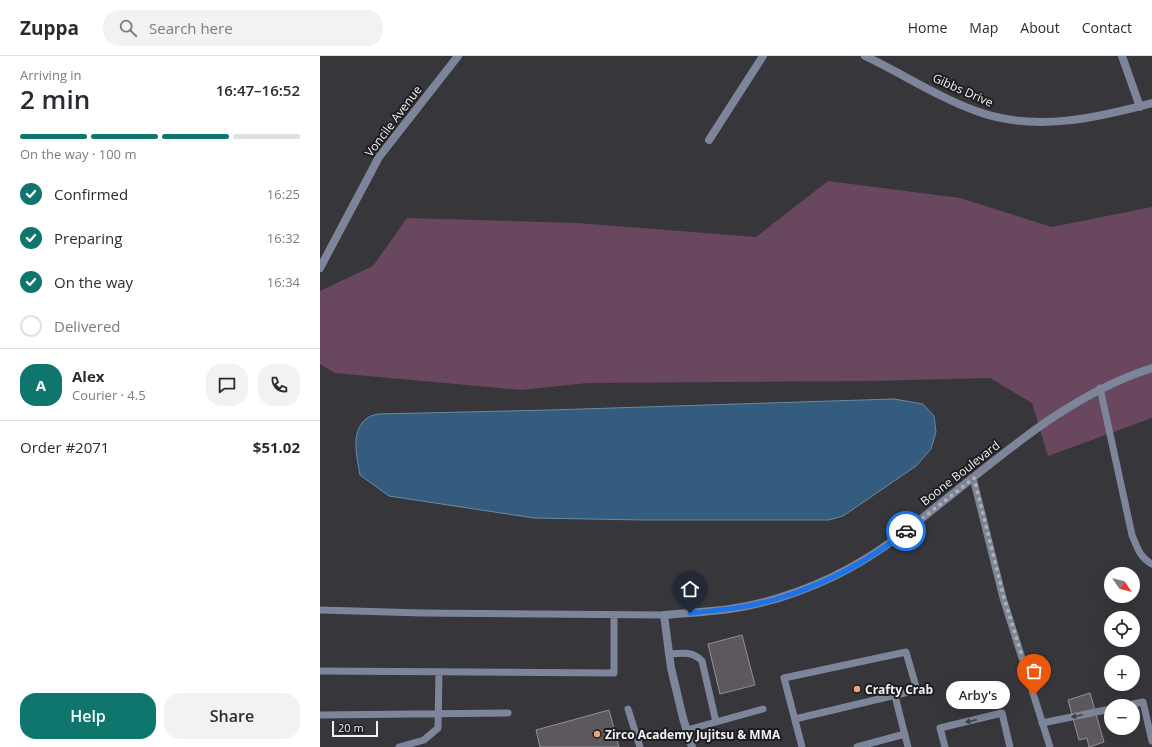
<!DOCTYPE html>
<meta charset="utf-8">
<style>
body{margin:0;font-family:"Open Sans",sans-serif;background:#f2f2f3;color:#2b2b33;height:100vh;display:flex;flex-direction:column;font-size:15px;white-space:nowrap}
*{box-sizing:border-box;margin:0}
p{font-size:13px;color:#7c7c81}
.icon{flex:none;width:22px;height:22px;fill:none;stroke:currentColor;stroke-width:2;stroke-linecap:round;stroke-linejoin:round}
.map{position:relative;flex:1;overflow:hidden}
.drawer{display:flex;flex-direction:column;background:#fff;width:320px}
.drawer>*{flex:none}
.needle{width:26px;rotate:125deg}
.fabs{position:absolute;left:784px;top:511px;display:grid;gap:8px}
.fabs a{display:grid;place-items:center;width:36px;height:36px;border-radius:50%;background:#fff;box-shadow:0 4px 16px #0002;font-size:20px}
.scale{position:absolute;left:12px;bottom:10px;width:46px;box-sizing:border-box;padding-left:4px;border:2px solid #f1f1f4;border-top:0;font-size:11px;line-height:14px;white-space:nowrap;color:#f1f1f4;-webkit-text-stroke:3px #1e1e20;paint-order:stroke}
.pin{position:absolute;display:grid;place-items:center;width:34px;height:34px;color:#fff;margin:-41px -17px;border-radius:50% 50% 50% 0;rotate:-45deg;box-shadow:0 0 4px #0007}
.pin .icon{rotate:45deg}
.courier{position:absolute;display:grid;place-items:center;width:40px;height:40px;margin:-20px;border:3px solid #1a73e8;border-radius:50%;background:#fff;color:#222;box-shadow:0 1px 5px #0007}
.bubble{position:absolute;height:28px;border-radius:14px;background:#fff;box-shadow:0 4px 16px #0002;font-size:13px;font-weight:600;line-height:28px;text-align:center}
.head em{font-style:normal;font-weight:600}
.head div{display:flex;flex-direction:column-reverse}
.head{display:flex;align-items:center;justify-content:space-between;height:68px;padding:0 20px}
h1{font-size:26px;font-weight:600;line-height:30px}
.bar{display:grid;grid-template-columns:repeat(4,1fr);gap:6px 4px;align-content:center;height:48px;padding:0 20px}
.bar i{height:5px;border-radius:3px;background:#e1e1e2}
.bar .active{background:#0f766e}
.bar p{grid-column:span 4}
.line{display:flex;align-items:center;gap:10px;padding:0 20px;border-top:1px solid #e1e1e2}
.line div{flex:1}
.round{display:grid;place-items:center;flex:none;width:42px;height:42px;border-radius:16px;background:#f2f2f3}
ol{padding:0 20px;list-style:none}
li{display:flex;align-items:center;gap:12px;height:44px}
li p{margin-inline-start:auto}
li .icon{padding:4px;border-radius:50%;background:#0f766e;color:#fff;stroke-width:4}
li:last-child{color:#7c7c81}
li i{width:22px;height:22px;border:2px solid #e1e1e2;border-radius:50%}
.button{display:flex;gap:8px;margin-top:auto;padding:8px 20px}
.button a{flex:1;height:46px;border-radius:16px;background:#0f766e;color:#fff;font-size:16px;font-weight:600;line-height:46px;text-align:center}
.button a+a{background:#f2f2f3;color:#2b2b33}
header{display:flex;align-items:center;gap:24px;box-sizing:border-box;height:56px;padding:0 20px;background:#fff;border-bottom:1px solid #e1e1e2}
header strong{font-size:19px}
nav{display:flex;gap:22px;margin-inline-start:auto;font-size:14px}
.search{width:280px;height:36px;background:#f2f2f3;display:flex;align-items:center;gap:10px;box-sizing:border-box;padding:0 14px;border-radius:16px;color:#7c7c81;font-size:15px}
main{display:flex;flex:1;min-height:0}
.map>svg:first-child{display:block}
.green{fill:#69475e}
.water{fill:#335c7e;stroke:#6c89a1}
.building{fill:#5c585d;stroke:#949095}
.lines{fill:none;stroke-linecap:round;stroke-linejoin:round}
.service{stroke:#7d859a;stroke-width:7}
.minor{stroke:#7d859a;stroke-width:8}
.tertiary{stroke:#7d859a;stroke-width:8}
.oneway{fill:#3f424b}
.done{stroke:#b0b0b3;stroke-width:4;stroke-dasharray:0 7.2}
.route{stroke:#1a73e8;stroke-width:5}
.poi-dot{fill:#efa377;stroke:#1e1e20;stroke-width:1.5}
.labels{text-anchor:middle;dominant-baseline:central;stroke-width:4;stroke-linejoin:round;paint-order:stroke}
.street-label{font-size:12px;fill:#f1f1f4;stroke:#1e1e20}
.poi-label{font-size:12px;font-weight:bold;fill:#f1f1f4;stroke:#1e1e20;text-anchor:start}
</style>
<header>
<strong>Zuppa</strong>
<div class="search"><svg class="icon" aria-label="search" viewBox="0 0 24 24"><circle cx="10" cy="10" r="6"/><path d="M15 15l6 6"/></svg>Search here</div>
<nav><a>Home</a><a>Map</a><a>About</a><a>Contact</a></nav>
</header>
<main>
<section class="drawer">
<div class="head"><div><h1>2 min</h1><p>Arriving in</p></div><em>16:47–16:52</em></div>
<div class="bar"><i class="active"></i><i class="active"></i><i class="active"></i><i></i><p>On the way · 100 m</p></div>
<ol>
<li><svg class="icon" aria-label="check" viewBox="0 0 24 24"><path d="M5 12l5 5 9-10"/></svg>Confirmed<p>16:25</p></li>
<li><svg class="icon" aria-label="check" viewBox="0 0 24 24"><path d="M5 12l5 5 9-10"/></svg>Preparing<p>16:32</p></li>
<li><svg class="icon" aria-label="check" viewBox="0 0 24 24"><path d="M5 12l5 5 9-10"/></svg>On the way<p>16:34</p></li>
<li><i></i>Delivered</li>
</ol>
<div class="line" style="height:72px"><b class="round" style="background:#0f766e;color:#fff">A</b><div><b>Alex</b><p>Courier · 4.5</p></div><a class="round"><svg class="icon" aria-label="chat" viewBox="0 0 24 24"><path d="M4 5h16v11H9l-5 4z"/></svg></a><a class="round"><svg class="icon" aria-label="phone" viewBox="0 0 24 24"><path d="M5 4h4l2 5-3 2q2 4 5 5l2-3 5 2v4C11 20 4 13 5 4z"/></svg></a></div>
<div class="line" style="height:52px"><div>Order #2071</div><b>$51.02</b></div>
<div class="button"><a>Help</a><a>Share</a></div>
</section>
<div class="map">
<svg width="832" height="691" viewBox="0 0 832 691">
<rect width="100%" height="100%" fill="#37363b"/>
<path class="green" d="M 508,125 L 640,142 L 732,171 L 832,151 L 832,362 L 728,400 L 712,347 L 670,322 L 549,325 L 267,327 L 201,334 L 15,317 L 0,308 L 0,235 L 53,210 L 87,162 L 257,167 L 436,181 Z"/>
<path class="water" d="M 574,343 L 603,348 L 614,360 L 616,376 L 611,393 L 596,410 L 548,443 L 523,460 L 509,464 L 323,464 L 214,462 L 69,440 L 40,419 C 37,401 30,376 46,363 C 49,360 54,359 58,358 L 231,354 Z"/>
<path class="building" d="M 422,579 L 435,629 L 400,638 L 388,588 Z
M 770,637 L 784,686 L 769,691 L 767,682 L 759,684 L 748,644 Z
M 289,654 L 299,691 L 220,691 L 216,674 Z"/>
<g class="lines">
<path class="service" d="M 780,332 L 812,479 C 817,491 820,502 832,508
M 653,422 L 683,542 L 730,691
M 0,554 L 102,557 L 344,559
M 349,598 C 361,597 373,595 382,605 L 396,666
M 0,615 L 294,617 L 294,559
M 575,640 L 588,691
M 803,650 L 823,646 L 832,685
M 308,653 L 320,691
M 0,659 L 188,657
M 475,663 L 597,634 L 586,596 L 464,622 L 482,691
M 722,667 L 791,653
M 367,674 L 443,653
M 79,691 L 104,684 L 118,672 L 119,616
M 537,691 L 585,678
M 625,691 L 620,672 L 682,657 L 690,691"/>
<path class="minor" d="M 802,0 L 820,51
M 389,84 L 443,0
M 0,212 L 59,101 L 138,0"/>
<path class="tertiary" d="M 545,0 C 583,18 619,42 659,56 C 716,76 776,62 832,47
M 372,691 L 363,662 L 351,612 L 344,559 C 366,557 388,556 410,553 C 454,547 504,528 542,505 C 566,491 589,473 611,455 C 680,401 747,339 832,312"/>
</g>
<defs><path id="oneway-solid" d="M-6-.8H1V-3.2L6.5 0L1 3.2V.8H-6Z"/></defs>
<g class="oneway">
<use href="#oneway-solid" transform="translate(757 660) rotate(168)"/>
<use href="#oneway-solid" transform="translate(651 665) rotate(167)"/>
</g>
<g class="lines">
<path class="done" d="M 586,475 L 654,422 L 684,542 L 714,639"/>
<path class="route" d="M 370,557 C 402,554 433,551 463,541 C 507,527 550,504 586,475"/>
</g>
<g class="poi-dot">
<circle cx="537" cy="633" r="4"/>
<circle cx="277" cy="678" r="4"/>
</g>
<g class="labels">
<g class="street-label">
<text transform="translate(643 34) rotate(24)">Gibbs Drive</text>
<text transform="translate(73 65) rotate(-53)">Voncile Avenue</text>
<text transform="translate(640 417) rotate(-38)">Boone Boulevard</text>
</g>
<g class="poi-label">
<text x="545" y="633">Crafty Crab</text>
<text x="285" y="678">Zirco Academy Jujitsu &amp; MMA</text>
</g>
</g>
</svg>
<div class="fabs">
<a><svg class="needle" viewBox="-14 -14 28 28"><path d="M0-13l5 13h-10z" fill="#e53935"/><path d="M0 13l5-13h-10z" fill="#7c7c81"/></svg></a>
<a><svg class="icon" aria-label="locate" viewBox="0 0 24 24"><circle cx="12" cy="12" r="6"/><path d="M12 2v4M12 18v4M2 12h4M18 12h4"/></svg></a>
<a>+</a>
<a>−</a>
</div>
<div class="scale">20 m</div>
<div class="pin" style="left:714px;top:639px;background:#ea580c"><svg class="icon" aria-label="bag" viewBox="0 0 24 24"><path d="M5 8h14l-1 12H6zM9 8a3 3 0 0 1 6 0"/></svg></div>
<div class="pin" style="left:370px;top:557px;background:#1f2937"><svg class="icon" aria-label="home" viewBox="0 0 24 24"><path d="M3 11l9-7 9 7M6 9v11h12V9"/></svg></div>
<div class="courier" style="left:586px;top:475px"><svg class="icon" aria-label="car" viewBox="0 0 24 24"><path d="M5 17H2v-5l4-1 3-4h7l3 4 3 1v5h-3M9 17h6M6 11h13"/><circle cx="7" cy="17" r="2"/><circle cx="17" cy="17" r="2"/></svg></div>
<div class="bubble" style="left:626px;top:625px;width:64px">Arby's</div>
</div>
</main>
